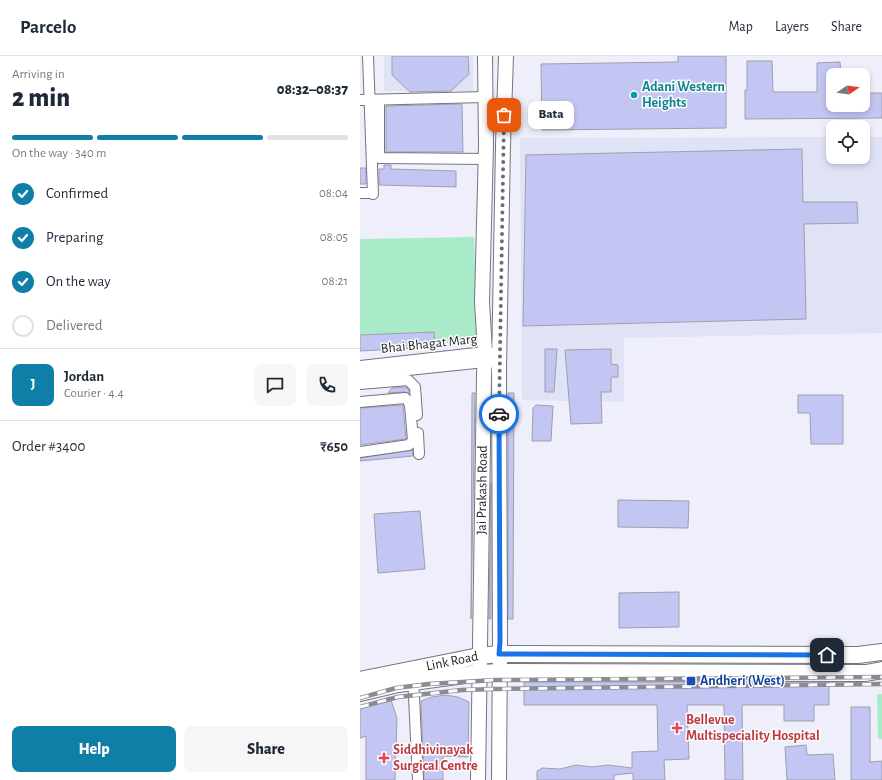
<!DOCTYPE html>
<meta charset="utf-8">
<style>
body{margin:0;font-family:"Alegreya Sans",sans-serif;background:#f6f6f7;color:#1f2937;height:100vh;display:flex;flex-direction:column;font-size:15px;white-space:nowrap}
*{box-sizing:border-box;margin:0}
p{font-size:13px;color:#747a83}
.icon{flex:none;width:22px;height:22px;fill:none;stroke:currentColor;stroke-width:2;stroke-linecap:round;stroke-linejoin:round}
.map{position:relative;flex:1;overflow:hidden}
.side{display:flex;flex-direction:column;background:#fff;width:360px}
.side>*{flex:none}
.needle{width:26px;rotate:77deg}
.fabs{position:absolute;left:466px;top:12px;display:grid;gap:8px}
.fabs a{display:grid;place-items:center;width:44px;height:44px;border-radius:8px;background:#fff;box-shadow:0 2px 6px #0003;font-size:20px}
.pin{position:absolute;display:grid;place-items:center;width:34px;height:34px;color:#fff;margin:-17px;border-radius:8px;box-shadow:0 2px 6px #0006}
.courier{position:absolute;display:grid;place-items:center;width:40px;height:40px;margin:-20px;border:3px solid #1a73e8;border-radius:50%;background:#fff;color:#222;box-shadow:0 1px 5px #0007}
.bubble{position:absolute;height:28px;border-radius:8px;background:#fff;box-shadow:0 2px 6px #0003;font-size:13px;font-weight:800;line-height:28px;text-align:center}
.head em{font-style:normal;font-weight:800}
.head div{display:flex;flex-direction:column-reverse}
.head{display:flex;align-items:center;justify-content:space-between;height:68px;padding:0 12px}
h1{font-size:26px;font-weight:800;line-height:30px}
.bar{display:grid;grid-template-columns:repeat(4,1fr);gap:6px 4px;align-content:center;height:48px;padding:0 12px}
.bar i{height:5px;border-radius:3px;background:#e0e1e3}
.bar .on{background:#107fa7}
.bar p{grid-column:span 4}
.line{display:flex;align-items:center;gap:10px;padding:0 12px;border-top:1px solid #e0e1e3}
.line div{flex:1}
.round{display:grid;place-items:center;flex:none;width:42px;height:42px;border-radius:8px;background:#f6f6f7}
ol{padding:0 12px;list-style:none}
li{display:flex;align-items:center;gap:12px;height:44px}
li p{margin-inline-start:auto}
li .icon{padding:4px;border-radius:50%;background:#107fa7;color:#fff;stroke-width:4}
li:last-child{color:#747a83}
li i{width:22px;height:22px;border:2px solid #e0e1e3;border-radius:50%}
.cta{display:flex;gap:8px;margin-top:auto;padding:8px 12px}
.cta a{flex:1;height:46px;border-radius:8px;background:#107fa7;color:#fff;font-size:16px;font-weight:800;line-height:46px;text-align:center}
.cta a+a{background:#f6f6f7;color:#1f2937}
header{display:flex;align-items:center;gap:24px;box-sizing:border-box;height:56px;padding:0 20px;background:#fff;border-bottom:1px solid #e0e1e3}
header strong{font-size:19px}
nav{display:flex;gap:22px;margin-inline-start:auto;font-size:14px}
main{display:flex;flex:1;min-height:0}
.map>svg:first-child{display:block}
.built{fill:#e0e2f5}
.green{fill:#a9ebc8}
.building{fill:#c3c6f3;stroke:#9e9faa}
.lines{fill:none;stroke-linecap:round;stroke-linejoin:round}
.street-casing{stroke:#747580;stroke-width:12}
.secondary-casing{stroke:#747580;stroke-width:16}
.primary-casing{stroke:#747580;stroke-width:18}
.street{stroke:#fff;stroke-width:10}
.secondary{stroke:#fff;stroke-width:14}
.primary{stroke:#fff;stroke-width:16}
.rail-casing{stroke:#8a8b93;stroke-width:4.5}
.rail{stroke:#fdfdfd;stroke-width:3;stroke-dasharray:9;stroke-linecap:butt}
.done{stroke:#6c6c74;stroke-width:4;stroke-dasharray:0 7.2}
.route{stroke:#1a73e8;stroke-width:5}
.culture-dot{fill:#0f9aa8;stroke:#fdfdfd;stroke-width:1.5}
.transit-dot{fill:#1a4fb4;stroke:#fdfdfd;stroke-width:1.5}
.health-dot{fill:#e0444e;stroke:#fdfdfd;stroke-width:1.5}
.labels{text-anchor:middle;dominant-baseline:central;stroke-width:3;stroke-linejoin:round;paint-order:stroke}
.culture-label{font-size:14px;font-weight:bold;fill:#0d838f;stroke:#fdfdfd;text-anchor:start}
.street-label{font-size:14px;fill:#26262b;stroke:#fdfdfd}
.transit-label{font-size:14px;font-weight:bold;fill:#164399;stroke:#fdfdfd;text-anchor:start}
.health-label{font-size:14px;font-weight:bold;fill:#be3a42;stroke:#fdfdfd;text-anchor:start}
</style>
<header>
<strong>Parcelo</strong>
<nav><a>Map</a><a>Layers</a><a>Share</a></nav>
</header>
<main>
<section class="side">
<div class="head"><div><h1>2 min</h1><p>Arriving in</p></div><em>08:32–08:37</em></div>
<div class="bar"><i class="on"></i><i class="on"></i><i class="on"></i><i></i><p>On the way · 340 m</p></div>
<ol>
<li><svg class="icon" aria-label="check" viewBox="0 0 24 24"><path d="M5 12l5 5 9-10"/></svg>Confirmed<p>08:04</p></li>
<li><svg class="icon" aria-label="check" viewBox="0 0 24 24"><path d="M5 12l5 5 9-10"/></svg>Preparing<p>08:05</p></li>
<li><svg class="icon" aria-label="check" viewBox="0 0 24 24"><path d="M5 12l5 5 9-10"/></svg>On the way<p>08:21</p></li>
<li><i></i>Delivered</li>
</ol>
<div class="line" style="height:72px"><b class="round" style="background:#107fa7;color:#fff">J</b><div><b>Jordan</b><p>Courier · 4.4</p></div><a class="round"><svg class="icon" aria-label="chat" viewBox="0 0 24 24"><path d="M4 5h16v11H9l-5 4z"/></svg></a><a class="round"><svg class="icon" aria-label="phone" viewBox="0 0 24 24"><path d="M5 4h4l2 5-3 2q2 4 5 5l2-3 5 2v4C11 20 4 13 5 4z"/></svg></a></div>
<div class="line" style="height:52px"><div>Order #3400</div><b>₹650</b></div>
<div class="cta"><a>Help</a><a>Share</a></div>
</section>
<div class="map">
<svg width="522" height="724" viewBox="0 0 522 724">
<rect width="100%" height="100%" fill="#eeeffb"/>
<path class="built" d="M 24,0 L 113,0 L 113,35 L 24,35 Z
M 473,81 L 473,101 L 503,101 L 503,81 L 522,81 L 522,277 L 264,282 L 264,346 L 162,344 L 160,82 Z"/>
<path class="green" d="M 114,181 L 117,285 L 0,293 L 0,183 Z
M 517,638 L 522,638 L 522,683 L 518,683 Z"/>
<path class="building" d="M 32,0 L 108,0 L 109,18 L 91,35 L 50,36 L 32,19 Z
M 318,0 L 366,0 L 366,72 L 182,74 L 181,8 L 318,6 Z
M 387,5 L 412,5 L 413,36 L 457,36 L 457,7 L 480,6 L 481,19 L 473,19 L 473,49 L 503,49 L 503,37 L 522,37 L 522,62 L 385,63 L 385,34 L 387,34 Z
M 102,48 L 103,96 L 26,96 L 26,50 Z
M 442,93 L 443,146 L 497,146 L 498,167 L 444,168 L 446,263 L 163,270 L 166,99 Z
M 24,109 L 31,109 L 31,113 L 96,115 L 96,131 L 19,129 L 19,113 L 24,113 Z
M 0,112 L 6,112 L 6,128 L 0,128 Z
M 74,276 L 75,291 L 0,295 L 0,279 Z
M 185,293 L 197,293 L 194,336 L 185,336 Z
M 251,293 L 251,308 L 258,309 L 258,321 L 251,321 L 251,336 L 241,336 L 242,367 L 211,368 L 205,294 Z
M 46,331 L 49,334 L 49,337 L 44,336 L 28,337 L 32,332 Z
M 112,337 L 115,337 L 111,563 Z
M 148,337 L 154,337 L 153,563 L 148,563 Z
M 438,339 L 483,339 L 483,388 L 451,388 L 450,357 L 438,357 Z
M 43,349 L 46,383 L 0,389 L 0,352 Z
M 176,349 L 193,350 L 191,385 L 172,385 L 173,352 Z
M 52,394 L 53,400 L 0,405 L 0,402 Z
M 131,427 L 131,563 L 129,563 Z
M 258,444 L 329,445 L 328,472 L 258,471 Z
M 60,455 L 65,513 L 18,517 L 14,458 Z
M 319,536 L 319,571 L 259,572 L 259,537 Z
M 164,626 L 469,626 L 469,649 L 454,649 L 454,665 L 424,665 L 424,649 L 382,649 L 383,724 L 365,724 L 364,649 L 327,649 L 329,703 L 304,704 L 305,724 L 273,724 L 273,717 L 254,719 L 254,724 L 177,724 L 177,715 L 182,712 L 200,713 L 216,709 L 232,711 L 248,709 L 272,712 L 272,696 L 298,695 L 297,649 L 164,649 Z
M 85,639 L 98,641 L 109,646 L 108,701 L 83,700 L 83,724 L 64,724 L 61,645 L 72,641 Z
M 30,641 L 37,662 L 35,724 L 6,724 L 6,680 L 0,682 L 0,651 Z
M 491,651 L 510,651 L 510,706 L 522,705 L 522,724 L 491,724 Z
M 446,689 L 447,699 L 473,698 L 475,724 L 427,724 L 425,691 Z"/>
<g class="lines">
<defs>
<path id="street" d="M 8,0 L 13,138
M 0,44 L 126,41
M 19,44 L 19,102 L 126,103
M 0,137 L 13,137
M 0,310 L 125,296 L 131,297
M 0,319 L 125,306 L 140,307
M 0,328 L 48,324 L 55,331 L 57,359
M 0,346 L 45,342 L 48,345 L 50,349 L 53,384 L 49,389 L 0,396
M 58,377 L 59,398
M 53,620 L 58,724"/>
<g id="secondary">
<path id="s1" d="M 118,724 L 124,320 L 125,296 L 122,246 L 126,89 L 125,0"/>
<path d="M 139,724 L 140,586 L 139,312 L 143,89 L 146,0"/>
</g>
<g id="primary">
<path id="s2" d="M 0,624 L 119,600 L 139,598 L 498,599 L 522,596"/>
<path d="M 0,637 L 38,628 L 119,617 L 144,616 L 506,617 L 522,614"/>
</g>
</defs>
<use href="#street" class="street-casing"/>
<use href="#secondary" class="secondary-casing"/>
<use href="#primary" class="primary-casing"/>
<use href="#street" class="street"/>
<use href="#secondary" class="secondary"/>
<use href="#primary" class="primary"/>
<defs>
<path id="rail" d="M 0,642 L 36,632 L 69,628 L 135,624 L 522,621
M 0,651 L 38,641 L 102,634 L 135,633 L 522,628"/>
</defs>
<use href="#rail" class="rail-casing"/>
<use href="#rail" class="rail"/>
</g>
<g class="lines">
<path class="done" d="M 139,358 L 144,59"/>
<path class="route" d="M 139,358 L 140,586 L 139,598 L 467,599"/>
</g>
<circle class="culture-dot" cx="274" cy="39" r="4"/>
<rect class="transit-dot" x="326" y="620" width="10" height="10" rx="2"/>
<g class="health-dot">
<path d="M315 666h4v4h4v4h-4v4h-4v-4h-4v-4h4z"/>
<path d="M22 696h4v4h4v4h-4v4h-4v-4h-4v-4h4z"/>
</g>
<g class="labels">
<g class="culture-label">
<text x="282" y="31">Adani Western<tspan x="282" dy="16">Heights</tspan></text>
</g>
<g class="street-label">
<text transform="translate(69 288) rotate(-6)">Bhai Bhagat Marg</text>
<text stroke="none"><textPath href="#s1" startOffset="290">Jai Prakash Road</textPath></text>
<text stroke="none"><textPath href="#s2" startOffset="94">Link Road</textPath></text>
</g>
<g class="transit-label">
<text x="340" y="625">Andheri (West)</text>
</g>
<g class="health-label">
<text x="326" y="664">Bellevue<tspan x="326" dy="16">Multispeciality Hospital</tspan></text>
<text x="33" y="694">Siddhivinayak<tspan x="33" dy="16">Surgical Centre</tspan></text>
</g>
</g>
</svg>
<div class="fabs">
<a><svg class="needle" viewBox="-14 -14 28 28"><path d="M0-13l5 13h-10z" fill="#e53935"/><path d="M0 13l5-13h-10z" fill="#747a83"/></svg></a>
<a><svg class="icon" aria-label="locate" viewBox="0 0 24 24"><circle cx="12" cy="12" r="6"/><path d="M12 2v4M12 18v4M2 12h4M18 12h4"/></svg></a>
</div>
<div class="pin" style="left:144px;top:59px;background:#ea580c"><svg class="icon" aria-label="bag" viewBox="0 0 24 24"><path d="M5 8h14l-1 12H6zM9 8a3 3 0 0 1 6 0"/></svg></div>
<div class="pin" style="left:467px;top:599px;background:#1f2937"><svg class="icon" aria-label="home" viewBox="0 0 24 24"><path d="M3 11l9-7 9 7M6 9v11h12V9"/></svg></div>
<div class="courier" style="left:139px;top:358px"><svg class="icon" aria-label="car" viewBox="0 0 24 24"><path d="M5 17H2v-5l4-1 3-4h7l3 4 3 1v5h-3M9 17h6M6 11h13"/><circle cx="7" cy="17" r="2"/><circle cx="17" cy="17" r="2"/></svg></div>
<div class="bubble" style="left:168px;top:45px;width:46px">Bata</div>
</div>
</main>
